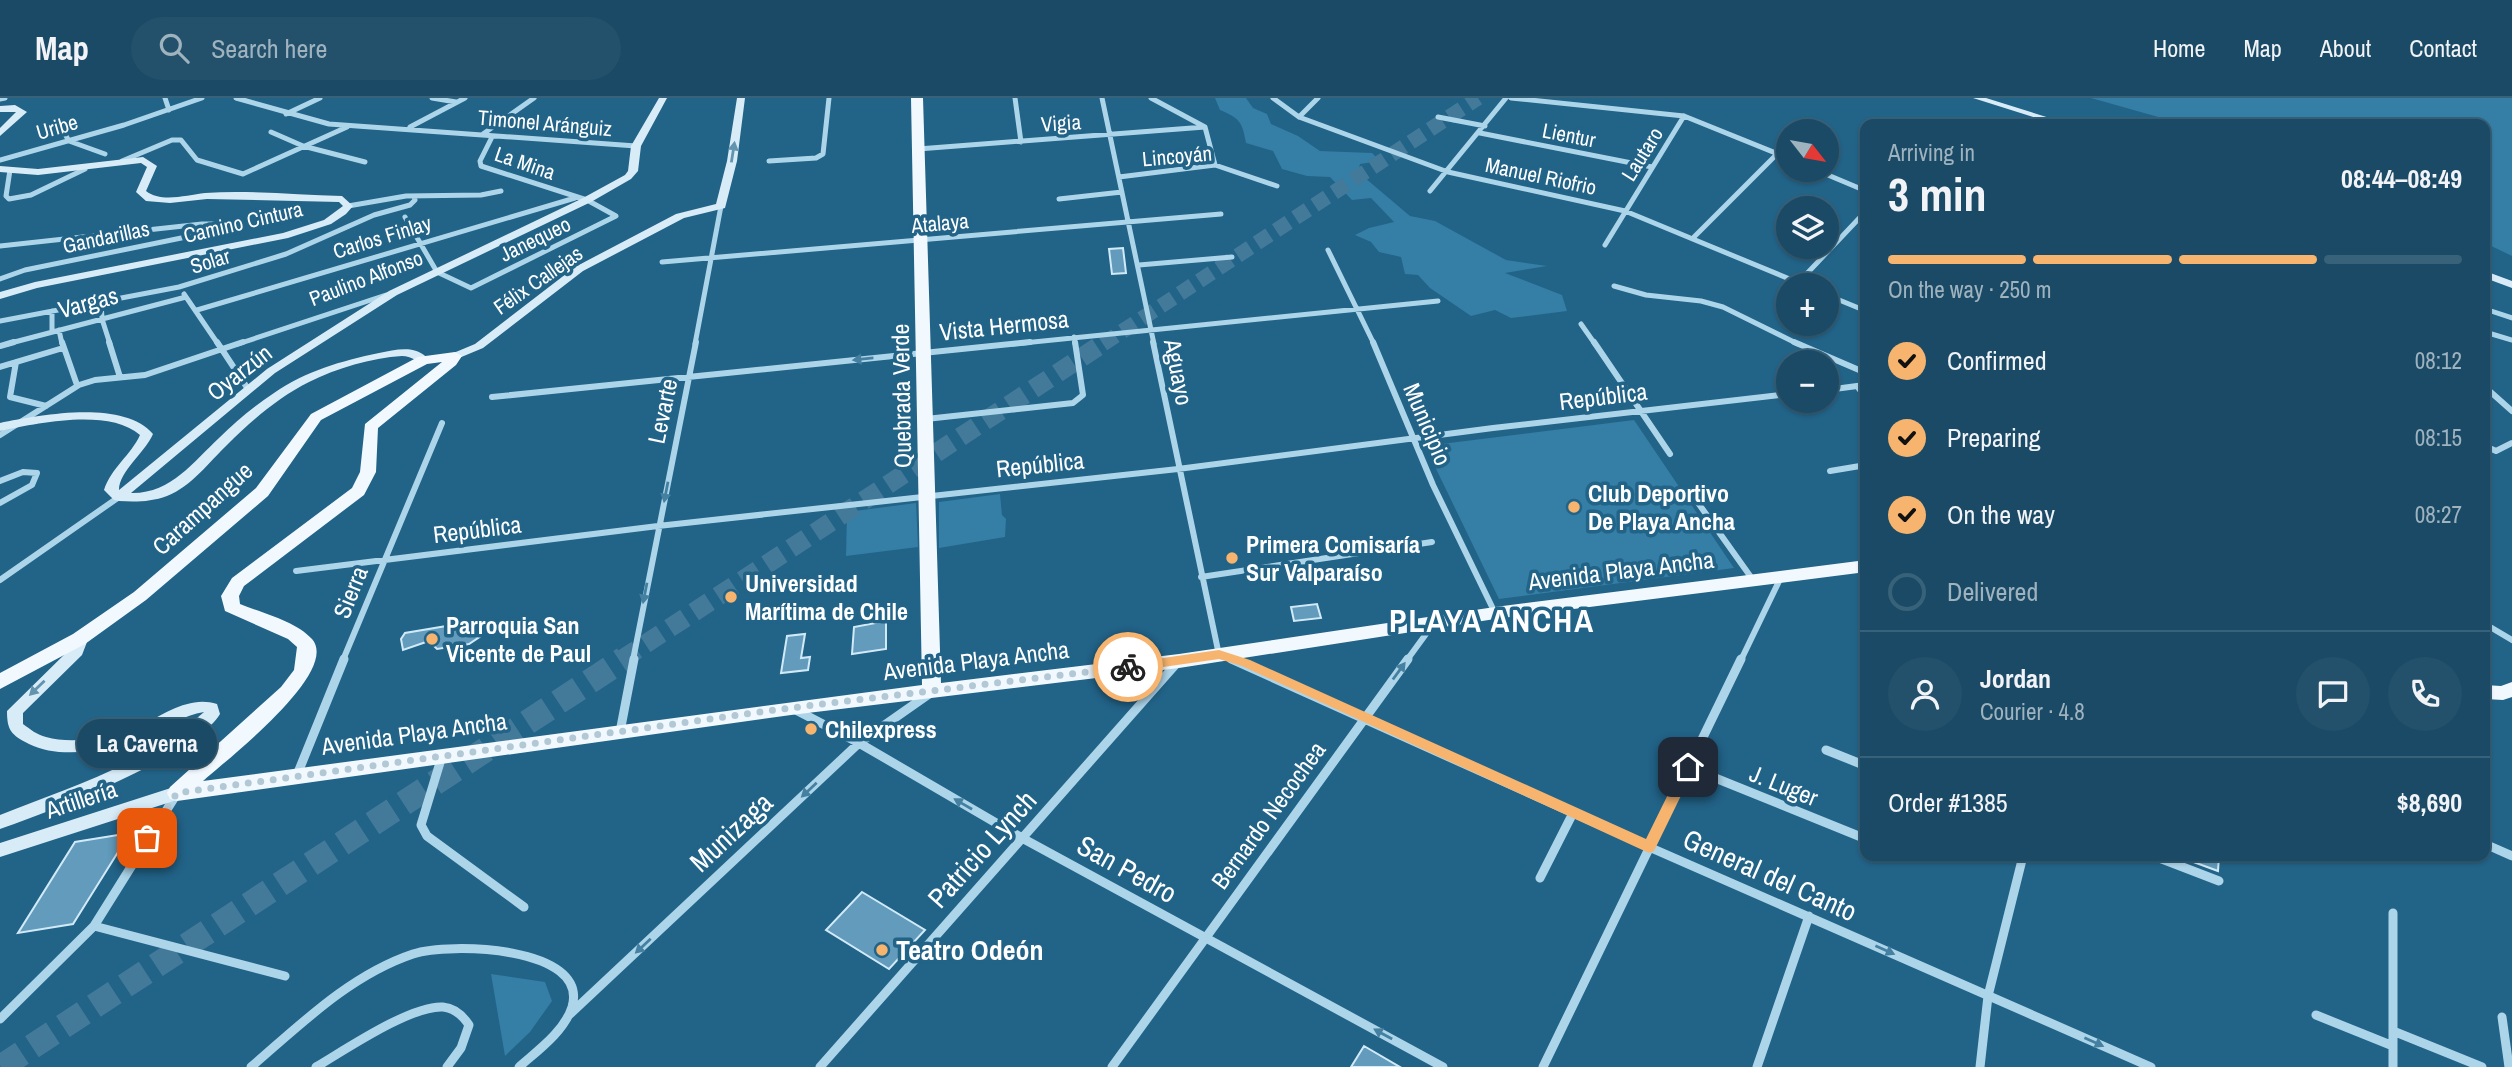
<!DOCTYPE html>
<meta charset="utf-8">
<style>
body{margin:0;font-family:"Archivo Narrow",sans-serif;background:#23516c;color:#f1f3f6;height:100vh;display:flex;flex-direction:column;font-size:26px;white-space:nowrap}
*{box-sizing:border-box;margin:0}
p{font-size:23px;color:#9fb3bf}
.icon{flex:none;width:38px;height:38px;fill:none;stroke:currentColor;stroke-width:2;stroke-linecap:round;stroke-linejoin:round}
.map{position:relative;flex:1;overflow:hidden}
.side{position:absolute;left:1860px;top:21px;width:630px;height:742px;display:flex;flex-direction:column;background:#1a4a66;border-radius:14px;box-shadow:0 2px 5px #0004,0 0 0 2px #38627a}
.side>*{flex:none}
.needle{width:46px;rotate:121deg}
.tools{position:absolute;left:1776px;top:21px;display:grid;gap:14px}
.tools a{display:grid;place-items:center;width:63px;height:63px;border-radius:50%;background:#1a4a66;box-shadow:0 2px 5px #0004,0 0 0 2px #38627a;font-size:35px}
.pin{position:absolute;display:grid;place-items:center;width:60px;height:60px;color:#fff;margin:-30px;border-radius:14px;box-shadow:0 4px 10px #0006}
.courier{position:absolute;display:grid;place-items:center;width:70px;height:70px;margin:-35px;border:5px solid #f6b46f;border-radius:50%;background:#fff;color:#222;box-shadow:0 2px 9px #0007}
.bubble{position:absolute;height:49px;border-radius:24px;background:#1a4a66;box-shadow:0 2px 5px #0004,0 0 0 2px #38627a;font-size:23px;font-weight:700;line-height:49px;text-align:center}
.summary em{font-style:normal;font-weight:700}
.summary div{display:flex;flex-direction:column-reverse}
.summary{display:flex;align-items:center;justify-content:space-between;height:119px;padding:0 28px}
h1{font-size:46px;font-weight:700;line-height:52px}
.bar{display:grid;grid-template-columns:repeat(4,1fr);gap:10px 7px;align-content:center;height:84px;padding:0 28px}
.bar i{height:9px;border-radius:5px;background:#38627a}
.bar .active{background:#f6b46f}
.bar p{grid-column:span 4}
.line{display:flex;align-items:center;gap:18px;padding:0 28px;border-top:2px solid #38627a}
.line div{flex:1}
.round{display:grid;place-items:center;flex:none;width:74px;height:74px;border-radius:37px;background:#23516c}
ol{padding:0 28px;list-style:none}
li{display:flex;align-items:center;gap:21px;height:77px}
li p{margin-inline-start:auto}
li .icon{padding:7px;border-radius:50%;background:#f6b46f;color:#111;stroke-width:4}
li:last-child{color:#9fb3bf}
li i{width:38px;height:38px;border:4px solid #38627a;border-radius:50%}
header{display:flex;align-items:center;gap:42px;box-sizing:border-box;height:98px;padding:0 35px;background:#1a4a66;border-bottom:2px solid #38627a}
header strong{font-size:33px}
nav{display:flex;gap:38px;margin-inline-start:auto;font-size:24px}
.search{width:490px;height:63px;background:#23516c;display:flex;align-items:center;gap:18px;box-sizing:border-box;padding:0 24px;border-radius:38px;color:#9fb3bf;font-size:26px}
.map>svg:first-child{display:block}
.green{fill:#357ea5}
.building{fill:#629bbb;stroke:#d1eaf8;stroke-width:2}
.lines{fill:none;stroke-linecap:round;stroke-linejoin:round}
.highway-tunnel-far2{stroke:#437a9a;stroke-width:15;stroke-dasharray:15 8;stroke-linecap:butt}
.highway-tunnel-far1{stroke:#437a9a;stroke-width:19;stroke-dasharray:19 10;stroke-linecap:butt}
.highway-tunnel{stroke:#437a9a;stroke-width:25;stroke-dasharray:25 12;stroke-linecap:butt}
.street-far2{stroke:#add5ea;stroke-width:5}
.street-far1{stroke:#add5ea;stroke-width:6}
.street{stroke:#add5ea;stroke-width:9}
.secondary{fill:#d8ecf8;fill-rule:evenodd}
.primary{fill:#f1f9fe;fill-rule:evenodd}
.oneway{fill:#6293af}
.oneway2{fill:#4580a0}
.route{fill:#f6b46f}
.done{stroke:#b2c8d5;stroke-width:7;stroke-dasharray:0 12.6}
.poi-dot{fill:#f6b46f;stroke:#226388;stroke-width:2.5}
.labels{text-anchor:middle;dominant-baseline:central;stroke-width:7;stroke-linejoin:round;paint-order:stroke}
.far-street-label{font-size:21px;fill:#fff;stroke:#226388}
.street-label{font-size:24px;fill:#fff;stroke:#226388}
.poi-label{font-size:24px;font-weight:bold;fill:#fff;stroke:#226388;text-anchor:start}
.near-street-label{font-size:28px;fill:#fff;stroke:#226388}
.near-poi-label{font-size:28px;font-weight:bold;fill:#fff;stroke:#226388;text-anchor:start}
.district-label{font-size:32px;font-weight:bold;letter-spacing:2px;fill:#fff;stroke:#226388}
</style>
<header>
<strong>Map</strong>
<div class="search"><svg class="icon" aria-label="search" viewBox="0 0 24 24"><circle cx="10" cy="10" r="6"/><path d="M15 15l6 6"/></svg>Search here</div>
<nav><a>Home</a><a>Map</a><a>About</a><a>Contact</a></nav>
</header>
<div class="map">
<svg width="2512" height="969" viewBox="0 0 2512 969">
<rect width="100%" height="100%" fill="#226388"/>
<path class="green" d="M 1215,0 L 1246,0 L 1253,10 L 1267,16 L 1271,26 L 1298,38 L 1320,53 L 1372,55 L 1380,63 L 1360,66 L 1358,74 L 1410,118 L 1435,123 L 1506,162 L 1547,168 L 1505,175 L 1562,197 L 1567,213 L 1511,220 L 1495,212 L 1471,218 L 1430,190 L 1418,177 L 1405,176 L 1401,159 L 1379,154 L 1371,144 L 1355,137 L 1369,130 L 1394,124 L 1371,100 L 1352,102 L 1330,79 L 1307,78 L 1282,71 L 1273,53 L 1246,45 C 1242,23 1240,21 1220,12 Z
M 2091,0 L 2512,0 L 2512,158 L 2485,145 L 2485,26 L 2183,26 Z
M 1634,322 L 1734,470 L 1499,501 L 1425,348 Z
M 1000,396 L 1002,417 L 1006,421 L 1005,439 L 939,450 L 939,404 Z
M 916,405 L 918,449 L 846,458 L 847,414 Z
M 491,876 L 545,884 L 552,903 L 530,934 L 505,958 Z"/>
<path class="building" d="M 1123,150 L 1126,175 L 1112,176 L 1109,151 Z
M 1317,506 L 1321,520 L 1294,523 L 1291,509 Z
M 886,523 L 886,551 L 852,556 L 854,529 Z
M 470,524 L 485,529 L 481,538 L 469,546 L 437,551 L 429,543 L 403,552 L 401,541 L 405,535 Z
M 805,536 L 801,560 L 810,559 L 808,572 L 781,575 L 787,538 Z
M 130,735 L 73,826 L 18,835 L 75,744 Z
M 2180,758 L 2219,758 L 2218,773 L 2180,759 Z
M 862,794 L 925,832 L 889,871 L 826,832 Z
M 1364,948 L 1400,969 L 1351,969 Z"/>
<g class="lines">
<path class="highway-tunnel-far2" d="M 1103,246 L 1478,0"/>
<path class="highway-tunnel-far1" d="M 621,562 L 1105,244"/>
<path class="highway-tunnel" d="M 1,969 L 624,561"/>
<path class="street-far2" d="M 165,0 L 169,12
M 236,0 L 329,26 L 636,48
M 432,0 L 456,4
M 1015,0 L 1021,44
M 1102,0 L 1154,246
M 1151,0 L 1205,29 L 1215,67
M 1273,0 L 1299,19 L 1448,74 L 1625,113 L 1804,187
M 1511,0 L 1684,18 L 1788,60
M 0,1 L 5,0
M 286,16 L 320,0
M 1299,19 L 1318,0
M 1438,19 L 1485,28
M 56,21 L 69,43 L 105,56
M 410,29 L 465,0
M 271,34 L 303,48 L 365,64
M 1480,35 L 1652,69
M 483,36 L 534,0
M 918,51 L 1205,29
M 0,62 L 124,27 L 202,0
M 122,63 L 172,42 L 181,42 L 197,62 L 243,76 L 347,29
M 769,63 L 816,60 L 823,56 L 829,0
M 10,72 L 6,98 L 9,101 L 31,97 L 85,71
M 1816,72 L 1866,93
M 1119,79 L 1215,67 L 1277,88
M 1430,93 L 1506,0
M 1059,101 L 1122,94
M 348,108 L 406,98 L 481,97 L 501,93
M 405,119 L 437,174 L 471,190 L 616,118 L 587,102 L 481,68 L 480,63 L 491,41
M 1694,139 L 1778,55
M 1605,147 L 1684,18
M 0,148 L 202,126 L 214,126 L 218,129
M 1328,152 L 1374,246
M 662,164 L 1221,116
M 1139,167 L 1232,159
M 0,181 L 25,172 L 196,137 L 218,129
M 1798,185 L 1866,113
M 1614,188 L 1646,197 L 1701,203 L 1723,209 L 1798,246
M 184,196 L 218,246
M 1827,197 L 1866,213
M 101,204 L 102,221 L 110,246
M 2485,211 L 2512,220
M 197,212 L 575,100
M 52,213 L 52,234
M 0,223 L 179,189 L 286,156 L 374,117 L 410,107 L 415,102 L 414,99
M 1581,226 L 1595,246
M 59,232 L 62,246
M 2485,234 L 2512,242
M 1074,239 L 1075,246
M 7,246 L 186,199
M 238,246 L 386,197
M 695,246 L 721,108
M 1013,246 L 1438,203"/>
<path class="street-far1" d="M 62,244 L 77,287
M 109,244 L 120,279
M 217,244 L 248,291
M 1153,244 L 1219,557 L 1237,562
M 1373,244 L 1433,387 L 1495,515
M 1594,244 L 1670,356
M 1794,244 L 1866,275
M 0,248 L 14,244
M 16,264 L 10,299 L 46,308
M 0,269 L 63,250
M 1866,287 L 1857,288 L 1866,300
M 2485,289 L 2512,313
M 1827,292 L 1857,288
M 492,299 L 1030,244
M 926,321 L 1073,305 L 1083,297 L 1075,244
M 0,337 L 79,287 L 95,282 L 145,277 L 243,244
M 2485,348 L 2496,353 L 2512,345
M 1830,373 L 1866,367
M 0,383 L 23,374 L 37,375 L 32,387 L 0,405
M 1696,402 L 1753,482
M 296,473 L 658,428 L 1178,371 L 1493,330 L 1788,296
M 1201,479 L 1432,444
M 0,482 L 119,399
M 2485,526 L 2512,542
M 343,562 L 442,325
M 633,562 L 696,244
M 1407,562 L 1434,525
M 1741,562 L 1781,479"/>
<path class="street" d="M 1231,561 L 1649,749 L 2151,969
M 794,611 L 859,645 L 1022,740 L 1443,969
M 620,634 L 634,561
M 1826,652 L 1866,668
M 442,658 L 421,727 L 427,738 L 524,809
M 1688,669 L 1866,741
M 297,677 L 344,561
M 2485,746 L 2512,758
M 2154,758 L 2219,783
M 1540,780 L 1573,715
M 2393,815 L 2393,969
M 94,828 L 285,878
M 569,917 L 859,645 L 929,596
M 2316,917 L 2393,948
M 2502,919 L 2509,969
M 0,921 L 94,828 L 176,697
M 2393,933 L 2482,969
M 251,969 C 300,927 350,877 413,856 C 448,844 590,848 572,909 C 564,934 537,953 519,969
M 316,969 C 345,952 411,907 443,909 C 455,910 463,918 469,927 L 461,950 L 447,969
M 820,969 L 1176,566
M 1112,969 L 1408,561
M 1543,969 L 1741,561
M 1757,969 L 1809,818
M 1980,969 L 1988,898 L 2023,758"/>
<path class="secondary" d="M 659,0 L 667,0 L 641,48 L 638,73 L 631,81 L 591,104 L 397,197 L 275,275 L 131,395 C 171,396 193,364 219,340 C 236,323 254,308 274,295 C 306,273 341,263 379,255 C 396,252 416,246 429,262 L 427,264 C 418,266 413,258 402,258 C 371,260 337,270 309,284 C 279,299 252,322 228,346 C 209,364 192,388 167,398 C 151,404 135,404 119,403 L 114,402 L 104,392 C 111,370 131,357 140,337 C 109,310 38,325 0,333 L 0,325 C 40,317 123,301 153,336 C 145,355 119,373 119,392 L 267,271 L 389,193 L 583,100 L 625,77 L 628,73 L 631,48 Z
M 737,0 L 745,0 L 737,63 L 725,110 L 684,120 L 583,173 L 483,250 L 459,260 L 451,260 L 451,256 L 475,246 L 575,169 L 676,116 L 716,106 L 727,63 Z
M 1973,0 L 1986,0 L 2069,26 L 2055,26 Z
M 15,7 L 27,14 L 0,38 L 0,30 L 16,14 L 0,14 L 0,8 Z
M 143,59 L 157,68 L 146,93 C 161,105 187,97 205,95 C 250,92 297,97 342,98 L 353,108 L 346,116 L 331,126 L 288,140 L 37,190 L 0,201 L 0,194 L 35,184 L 283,135 L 324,122 L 343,108 L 339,104 L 207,101 L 170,105 L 146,103 L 136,94 L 147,69 L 141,65 L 38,77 L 0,74 L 0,68 L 38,71 Z
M 2485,173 L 2512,183 L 2512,190 L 2485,180 Z
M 79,536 L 84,537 L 87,544 L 82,557 L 23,615 L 23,626 C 30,631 37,637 46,639 C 74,647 115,639 141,627 C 165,616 190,597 217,606 L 220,616 C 195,658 49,714 0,731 L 0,717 C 70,689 147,666 204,614 C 184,617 167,629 149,637 C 116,651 63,663 29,646 C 11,637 7,632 7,613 L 71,550 L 74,537 Z
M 177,688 L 183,690 L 185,695 L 183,700 L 0,759 L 0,745 Z"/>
<path class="primary" d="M 911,0 L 923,0 L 941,585 L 1179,556 L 1495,509 L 1866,462 L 1866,474 L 1495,521 L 1179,570 L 791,617 L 177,703 L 170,701 L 167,695 L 170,689 L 281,589 L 294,572 L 297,549 L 288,541 L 225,513 L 221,498 L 232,480 L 352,390 L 360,374 L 365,326 L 442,264 L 427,266 L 321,322 L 268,398 L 146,502 L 85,546 L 0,591 L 0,575 L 73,536 L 134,494 L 256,390 L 311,316 L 418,259 L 455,254 L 462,258 L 456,267 L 378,330 L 376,374 L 364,397 L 244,488 L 239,498 L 240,506 C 262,515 296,523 312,541 C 341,574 225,663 203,683 L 922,587 Z
M 2512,584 L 2512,599 L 2503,602 L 2485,601 L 2485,587 L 2501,588 Z"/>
</g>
<defs><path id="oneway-solid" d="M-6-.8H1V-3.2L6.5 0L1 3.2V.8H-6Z" transform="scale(1.75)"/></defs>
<g class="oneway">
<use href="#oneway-solid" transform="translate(733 54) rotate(-81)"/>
<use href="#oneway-solid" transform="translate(37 590) rotate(136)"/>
</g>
<g class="oneway2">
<use href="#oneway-solid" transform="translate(863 261) rotate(174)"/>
<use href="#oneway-solid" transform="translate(666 394) rotate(101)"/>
<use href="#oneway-solid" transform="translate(645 495) rotate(101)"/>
<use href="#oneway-solid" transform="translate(1399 573) rotate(-54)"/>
<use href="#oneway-solid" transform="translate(809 692) rotate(137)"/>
<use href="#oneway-solid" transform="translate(963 706) rotate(-150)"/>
<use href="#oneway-solid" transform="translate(643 848) rotate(137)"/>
<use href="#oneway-solid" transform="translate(1885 852) rotate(24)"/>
<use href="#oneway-solid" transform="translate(1383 936) rotate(-151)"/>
<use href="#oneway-solid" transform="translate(2094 944) rotate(24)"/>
</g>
<path class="route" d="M 1219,552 L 1250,562 L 1646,741 L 1683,666 L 1693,666 L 1695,669 L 1654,753 L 1649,755 L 1242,568 L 1219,561 L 1128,574 L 1122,569 L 1128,565 Z"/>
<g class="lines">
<path class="done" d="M 147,740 L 177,695 L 782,611 L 1128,569"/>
</g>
<g class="poi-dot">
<circle cx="1574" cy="409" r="7"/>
<circle cx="1232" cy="460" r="7"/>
<circle cx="731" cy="499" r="7"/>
<circle cx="432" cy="541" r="7"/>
<circle cx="811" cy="631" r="7"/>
<circle cx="882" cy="852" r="7"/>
</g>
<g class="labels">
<g class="far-street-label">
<text transform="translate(545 25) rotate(5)">Timonel Aránguiz</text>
<text transform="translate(1061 25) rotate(-4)">Vigia</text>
<text transform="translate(57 29) rotate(-16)">Uribe</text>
<text transform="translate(1569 37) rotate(11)">Lientur</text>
<text transform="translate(1642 56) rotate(-58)">Lautaro</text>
<text transform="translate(1177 58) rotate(-5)">Lincoyán</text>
<text transform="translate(525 65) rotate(19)">La Mina</text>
<text transform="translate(1541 78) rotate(12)">Manuel Riofrio</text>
<text transform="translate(243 124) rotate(-13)">Camino Cintura</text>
<text transform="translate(940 125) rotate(-5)">Atalaya</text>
<text transform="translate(106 139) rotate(-12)">Gandarillas</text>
<text transform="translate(382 139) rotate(-17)">Carlos Finlay</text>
<text transform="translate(535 141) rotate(-26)">Janequeo</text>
<text transform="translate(210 163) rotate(-17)">Solar</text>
<text transform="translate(366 180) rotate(-21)">Paulino Alfonso</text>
<text transform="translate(538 182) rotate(-35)">Félix Callejas</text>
</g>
<g class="street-label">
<text transform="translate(88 204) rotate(-15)">Vargas</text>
<text transform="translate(1004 227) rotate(-6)">Vista Hermosa</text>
<text transform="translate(239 274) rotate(-38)">Oyarzún</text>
<text transform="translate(1179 274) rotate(79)">Aguayo</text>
<text transform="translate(901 298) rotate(-91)">Quebrada Verde</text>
<text transform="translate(1603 298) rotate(-7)">República</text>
<text transform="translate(662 313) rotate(-78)">Levarte</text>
<text transform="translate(1428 326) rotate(67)">Municipio</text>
<text transform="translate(1040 366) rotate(-6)">República</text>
<text transform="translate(202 410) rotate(-42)">Carampangue</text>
<text transform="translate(477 431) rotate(-7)">República</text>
<text transform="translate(1621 472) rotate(-7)">Avenida Playa Ancha</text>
<text transform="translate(350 494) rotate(-68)">Sierra</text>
<text transform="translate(976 562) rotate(-7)">Avenida Playa Ancha</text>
<text transform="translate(414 635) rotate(-8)">Avenida Playa Ancha</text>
<text transform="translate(1784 687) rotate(22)">J. Luger</text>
<text transform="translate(81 701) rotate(-18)">Artillería</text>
<text transform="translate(1268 717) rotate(-54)">Bernardo Necochea</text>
</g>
<g class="poi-label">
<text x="1588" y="395">Club Deportivo<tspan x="1588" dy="28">De Playa Ancha</tspan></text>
<text x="1246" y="446">Primera Comisaría<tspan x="1246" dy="28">Sur Valparaíso</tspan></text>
<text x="745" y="485">Universidad<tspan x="745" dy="28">Marítima de Chile</tspan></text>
<text x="446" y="527">Parroquia San<tspan x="446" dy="28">Vicente de Paul</tspan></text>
<text x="825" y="631">Chilexpress</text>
</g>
<g class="near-street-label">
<text transform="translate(731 734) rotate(-43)">Munizaga</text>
<text transform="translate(982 751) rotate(-48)">Patricio Lynch</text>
<text transform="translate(1127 771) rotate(29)">San Pedro</text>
<text transform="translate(1770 777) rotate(24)">General del Canto</text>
</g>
<g class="near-poi-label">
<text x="896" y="852">Teatro Odeón</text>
</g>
<g class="district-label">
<text x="1492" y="522">PLAYA ANCHA</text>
</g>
</g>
</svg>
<div class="tools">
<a><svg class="needle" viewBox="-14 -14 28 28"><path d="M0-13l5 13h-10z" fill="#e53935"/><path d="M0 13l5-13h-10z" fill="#9fb3bf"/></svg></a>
<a><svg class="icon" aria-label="layers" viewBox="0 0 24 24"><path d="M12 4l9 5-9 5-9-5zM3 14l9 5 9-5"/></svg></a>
<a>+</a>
<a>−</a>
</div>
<div class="pin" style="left:147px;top:740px;background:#ea580c"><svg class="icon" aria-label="bag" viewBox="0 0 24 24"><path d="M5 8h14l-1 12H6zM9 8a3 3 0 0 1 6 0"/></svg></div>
<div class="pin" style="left:1688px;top:669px;background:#1f2937"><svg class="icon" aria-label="home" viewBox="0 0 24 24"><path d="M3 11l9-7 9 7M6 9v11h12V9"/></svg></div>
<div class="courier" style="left:1128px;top:569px"><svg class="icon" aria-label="bike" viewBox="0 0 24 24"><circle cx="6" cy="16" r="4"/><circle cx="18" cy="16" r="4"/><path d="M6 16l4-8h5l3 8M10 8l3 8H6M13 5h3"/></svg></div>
<div class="bubble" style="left:77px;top:621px;width:140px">La Caverna</div>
<section class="side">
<div class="summary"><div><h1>3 min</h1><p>Arriving in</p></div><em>08:44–08:49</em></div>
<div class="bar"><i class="active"></i><i class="active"></i><i class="active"></i><i></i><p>On the way · 250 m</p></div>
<ol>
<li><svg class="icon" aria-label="check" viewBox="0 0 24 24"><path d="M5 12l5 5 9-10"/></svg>Confirmed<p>08:12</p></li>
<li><svg class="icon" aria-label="check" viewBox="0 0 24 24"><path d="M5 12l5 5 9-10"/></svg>Preparing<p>08:15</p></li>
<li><svg class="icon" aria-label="check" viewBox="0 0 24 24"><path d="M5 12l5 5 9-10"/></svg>On the way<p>08:27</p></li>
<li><i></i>Delivered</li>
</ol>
<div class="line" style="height:126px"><a class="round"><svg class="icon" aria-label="person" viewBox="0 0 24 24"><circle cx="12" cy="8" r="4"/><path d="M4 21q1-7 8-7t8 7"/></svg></a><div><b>Jordan</b><p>Courier · 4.8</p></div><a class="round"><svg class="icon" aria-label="chat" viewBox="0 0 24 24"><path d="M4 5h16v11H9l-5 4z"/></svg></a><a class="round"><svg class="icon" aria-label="phone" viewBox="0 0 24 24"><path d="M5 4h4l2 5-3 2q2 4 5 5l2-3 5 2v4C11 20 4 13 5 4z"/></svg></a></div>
<div class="line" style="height:91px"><div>Order #1385</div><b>$8,690</b></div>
</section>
</div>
